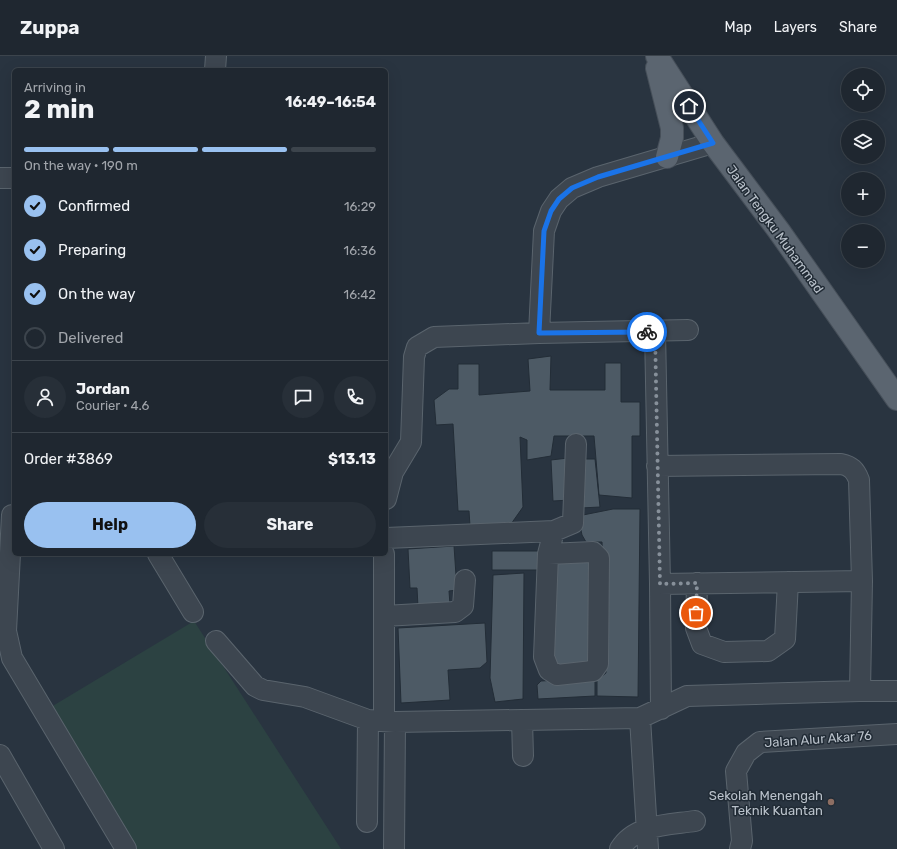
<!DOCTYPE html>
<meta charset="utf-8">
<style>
body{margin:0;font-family:Rubik,sans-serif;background:#272f38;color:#f1f3f6;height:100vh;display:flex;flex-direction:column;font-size:15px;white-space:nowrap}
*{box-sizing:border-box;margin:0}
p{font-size:13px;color:#a1a5ab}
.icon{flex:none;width:22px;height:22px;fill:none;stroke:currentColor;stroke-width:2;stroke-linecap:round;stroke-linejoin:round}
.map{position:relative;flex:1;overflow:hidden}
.drawer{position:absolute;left:12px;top:12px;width:376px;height:488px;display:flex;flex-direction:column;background:#1f2730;border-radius:6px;box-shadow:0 4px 16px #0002,0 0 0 1px #3c444c}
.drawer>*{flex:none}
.tools{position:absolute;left:841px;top:12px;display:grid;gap:8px}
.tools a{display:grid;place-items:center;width:44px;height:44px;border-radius:50%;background:#1f2730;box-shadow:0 4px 16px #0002,0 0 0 1px #3c444c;font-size:20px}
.pin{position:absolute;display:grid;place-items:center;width:34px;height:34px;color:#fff;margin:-17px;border:2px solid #fff;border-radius:50%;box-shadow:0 1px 4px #0007}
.courier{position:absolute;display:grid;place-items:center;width:40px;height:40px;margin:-20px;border:3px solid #1a73e8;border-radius:50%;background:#fff;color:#222;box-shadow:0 1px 5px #0007}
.overview em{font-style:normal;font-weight:700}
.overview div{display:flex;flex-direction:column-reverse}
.overview{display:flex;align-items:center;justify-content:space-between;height:68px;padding:0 12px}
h1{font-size:26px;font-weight:700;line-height:30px}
.bar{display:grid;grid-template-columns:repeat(4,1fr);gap:6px 4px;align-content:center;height:48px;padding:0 12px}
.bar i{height:5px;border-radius:3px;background:#3c444c}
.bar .current{background:#99c1f0}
.bar p{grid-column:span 4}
.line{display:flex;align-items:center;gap:10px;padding:0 12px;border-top:1px solid #3c444c}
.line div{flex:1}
.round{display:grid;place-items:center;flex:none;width:42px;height:42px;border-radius:21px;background:#272f38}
ol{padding:0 12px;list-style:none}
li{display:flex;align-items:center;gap:12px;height:44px}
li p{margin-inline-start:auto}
li .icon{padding:4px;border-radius:50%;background:#99c1f0;color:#111;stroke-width:4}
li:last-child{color:#a1a5ab}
li i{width:22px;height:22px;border:2px solid #3c444c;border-radius:50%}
.action{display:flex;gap:8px;margin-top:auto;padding:8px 12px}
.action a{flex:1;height:46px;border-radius:24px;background:#99c1f0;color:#111;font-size:16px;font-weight:700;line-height:46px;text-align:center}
.action a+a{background:#272f38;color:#f1f3f6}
header{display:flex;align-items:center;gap:24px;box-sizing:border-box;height:56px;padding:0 20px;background:#1f2730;border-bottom:1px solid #3c444c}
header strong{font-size:19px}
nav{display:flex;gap:22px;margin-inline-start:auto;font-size:14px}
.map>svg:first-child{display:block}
.green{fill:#2c4242}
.building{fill:#4d5a65;stroke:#232d37}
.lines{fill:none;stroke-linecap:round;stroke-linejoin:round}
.minor-casing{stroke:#5a646d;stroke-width:22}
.major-casing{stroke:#464f59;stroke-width:24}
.minor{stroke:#3d4650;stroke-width:20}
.major{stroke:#5b6570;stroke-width:22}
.done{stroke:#87909a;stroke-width:4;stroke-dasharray:0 7.2}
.route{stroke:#1a73e8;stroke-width:5}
.education-dot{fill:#8d6e63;stroke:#212b35;stroke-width:1.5}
.labels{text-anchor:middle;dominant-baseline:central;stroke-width:3;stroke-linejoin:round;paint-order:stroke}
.street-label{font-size:13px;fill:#b9c1ca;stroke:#212b35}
.poi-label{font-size:13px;fill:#b9c1ca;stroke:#212b35;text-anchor:end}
</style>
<header>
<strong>Zuppa</strong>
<nav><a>Map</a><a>Layers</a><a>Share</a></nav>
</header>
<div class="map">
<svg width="897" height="793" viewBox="0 0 897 793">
<rect width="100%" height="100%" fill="#293440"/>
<path class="green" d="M 194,565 L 341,793 L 136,793 L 51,651 Z"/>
<path class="building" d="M 551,300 L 550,334 L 605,334 L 605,307 L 621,307 L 621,346 L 640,346 L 640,380 L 632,380 L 632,442 L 599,439 L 594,380 L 554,380 L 551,400 L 527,404 L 527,384 L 520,381 L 523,451 L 511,468 L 470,470 L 469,455 L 458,455 L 453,368 L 436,369 L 434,344 L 449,333 L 458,333 L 458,308 L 479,308 L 479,339 L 530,335 L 528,303 Z
M 568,402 L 570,444 L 553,445 L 551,404 Z
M 580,403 L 595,403 L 600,451 L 581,452 Z
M 613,453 L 640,453 L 638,641 L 597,640 L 597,624 L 606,617 L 602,486 L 586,486 L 582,479 L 578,460 Z
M 454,490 L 457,534 L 449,535 L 450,549 L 418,551 L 417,532 L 410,532 L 408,493 Z
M 492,495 L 540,495 L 540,514 L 492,514 Z
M 554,505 L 590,505 L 588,604 L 582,612 L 558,613 L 552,597 Z
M 524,517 L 523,643 L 495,646 L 490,622 L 493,519 Z
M 485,567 L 487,606 L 480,612 L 448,614 L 450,644 L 401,647 L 398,572 Z
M 595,622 L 595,640 L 538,643 L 537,629 L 541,625 Z"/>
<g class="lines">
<defs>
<path id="minor" d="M 215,14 L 216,0
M 0,122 L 14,122
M 655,275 L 660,528 L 661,653
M 539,277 L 544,175 L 551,155 L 559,143 L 572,132 L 598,121 L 713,87
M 657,410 L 841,408 C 851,410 855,414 859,424 L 862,525 L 860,635
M 386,443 L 393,416 L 411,386 L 414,301 L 417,291 L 434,281 L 539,277 L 688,274
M 12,459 L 6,575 L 12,602 L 126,793
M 386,482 L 554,475 L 573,467 L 576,388
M 158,498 L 193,556
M 548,498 L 593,496 L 599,502 L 598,608 L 593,615 L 557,619 L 549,614 L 544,601 L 548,498 L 554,475
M 697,527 L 696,572 L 702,588 L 724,596 L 768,595 L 785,583 L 788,526
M 660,528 L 862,525
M 384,560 L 455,556 L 463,550 L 465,524
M 216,585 L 255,630 L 263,634 L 305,641 L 368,664 L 395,666 L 640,662 L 687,640 L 860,635 L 897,635
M 640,662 L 648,793
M 522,664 L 523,700
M 384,665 L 384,498
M 0,699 L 54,793
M 367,766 L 368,664
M 394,793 L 395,666
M 620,793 C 635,768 669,769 695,765
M 740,793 L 742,785 L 736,715 L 746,697 L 760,686 L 897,678"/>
<path id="major" d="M 657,0 L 713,87 L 779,175 L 897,343
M 657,12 L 672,72 L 672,82 L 667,101"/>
</defs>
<use href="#minor" class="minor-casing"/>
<use href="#major" class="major-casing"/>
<use href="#minor" class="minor"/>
<use href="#major" class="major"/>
</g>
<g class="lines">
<path class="done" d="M 647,276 L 655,276 L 660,528 L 697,527 L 696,557"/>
<path class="route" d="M 647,276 L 539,277 L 544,175 L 551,155 L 559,143 L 572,132 L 598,121 L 713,87 L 689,50"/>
</g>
<circle class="education-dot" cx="831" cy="746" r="4"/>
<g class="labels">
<g class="street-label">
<text transform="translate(775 173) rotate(54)">Jalan Tengku Muhammad</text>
<text transform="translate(818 683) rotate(-4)">Jalan Alur Akar 76</text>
</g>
<g class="poi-label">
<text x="823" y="739">Sekolah Menengah<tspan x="823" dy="15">Teknik Kuantan</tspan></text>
</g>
</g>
</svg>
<div class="tools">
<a><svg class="icon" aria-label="locate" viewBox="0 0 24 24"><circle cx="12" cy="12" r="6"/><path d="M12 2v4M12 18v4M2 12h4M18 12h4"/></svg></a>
<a><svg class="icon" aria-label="layers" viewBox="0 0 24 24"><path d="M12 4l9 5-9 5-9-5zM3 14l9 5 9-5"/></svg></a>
<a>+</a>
<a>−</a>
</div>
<div class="pin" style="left:696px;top:557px;background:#ea580c"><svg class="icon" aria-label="bag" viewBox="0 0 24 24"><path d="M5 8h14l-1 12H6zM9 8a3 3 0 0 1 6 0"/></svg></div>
<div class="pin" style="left:689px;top:50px;background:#1f2937"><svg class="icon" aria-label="home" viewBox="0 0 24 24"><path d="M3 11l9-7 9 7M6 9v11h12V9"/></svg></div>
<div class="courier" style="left:647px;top:276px"><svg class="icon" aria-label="bike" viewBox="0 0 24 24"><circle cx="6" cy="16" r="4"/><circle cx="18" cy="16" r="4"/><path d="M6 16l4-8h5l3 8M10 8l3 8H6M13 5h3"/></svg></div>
<section class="drawer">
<div class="overview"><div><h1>2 min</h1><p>Arriving in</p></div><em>16:49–16:54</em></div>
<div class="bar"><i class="current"></i><i class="current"></i><i class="current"></i><i></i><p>On the way · 190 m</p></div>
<ol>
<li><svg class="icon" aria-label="check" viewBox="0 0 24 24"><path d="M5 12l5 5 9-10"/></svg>Confirmed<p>16:29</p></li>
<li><svg class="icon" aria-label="check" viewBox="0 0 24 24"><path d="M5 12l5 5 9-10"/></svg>Preparing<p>16:36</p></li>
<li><svg class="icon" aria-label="check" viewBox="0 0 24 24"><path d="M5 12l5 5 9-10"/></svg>On the way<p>16:42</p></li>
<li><i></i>Delivered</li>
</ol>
<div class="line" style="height:72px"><a class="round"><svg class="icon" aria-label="person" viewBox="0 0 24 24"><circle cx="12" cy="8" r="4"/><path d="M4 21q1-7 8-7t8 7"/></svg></a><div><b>Jordan</b><p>Courier · 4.6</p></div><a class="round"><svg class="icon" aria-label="chat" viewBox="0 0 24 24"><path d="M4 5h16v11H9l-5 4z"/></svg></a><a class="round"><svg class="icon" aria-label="phone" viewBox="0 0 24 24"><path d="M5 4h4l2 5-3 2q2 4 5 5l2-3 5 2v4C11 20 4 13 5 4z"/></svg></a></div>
<div class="line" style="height:52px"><div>Order #3869</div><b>$13.13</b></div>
<div class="action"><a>Help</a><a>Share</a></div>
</section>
</div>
